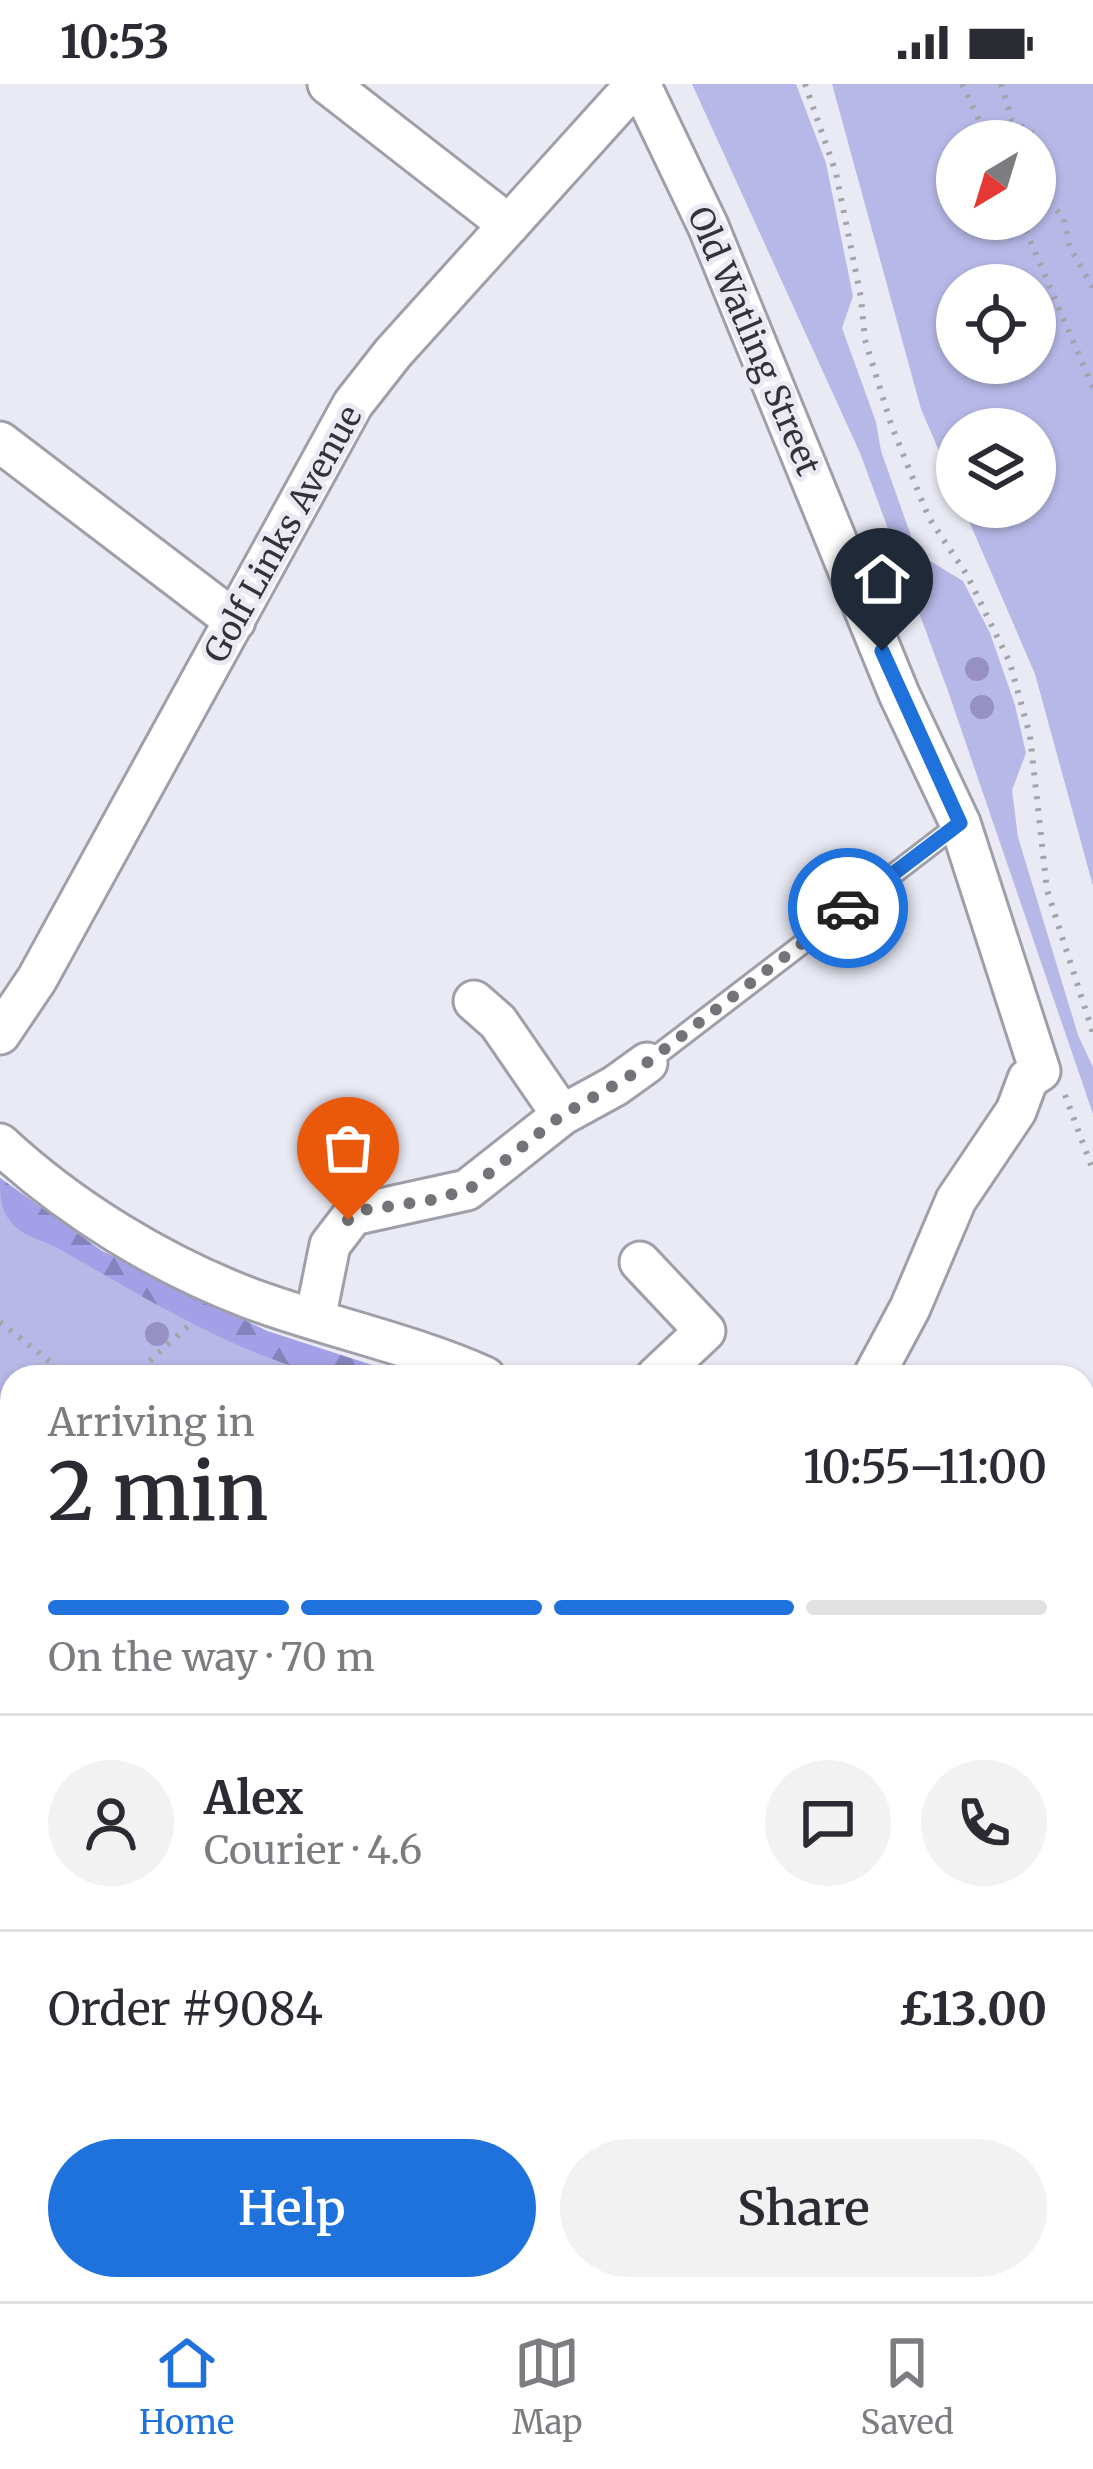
<!DOCTYPE html>
<meta charset="utf-8">
<style>
body{margin:0;font-family:Merriweather,serif;background:#f2f2f3;color:#2b2b33;height:100vh;display:flex;flex-direction:column;font-size:45px;white-space:nowrap}
*{box-sizing:border-box;margin:0}
p{font-size:39px;color:#7c7c81}
.icon{flex:none;width:66px;height:66px;fill:none;stroke:currentColor;stroke-width:2;stroke-linecap:round;stroke-linejoin:round}
.map{position:relative;flex:1;overflow:hidden}
.details{position:absolute;left:0px;top:1281px;width:1095px;height:936px;display:flex;flex-direction:column;background:#fff;border-radius:36px 36px 0 0;box-shadow:0 3px 9px #0004}
.details>*{flex:none}
.needle{width:78px;rotate:218deg}
.fabs{position:absolute;left:936px;top:36px;display:grid;gap:24px}
.fabs a{display:grid;place-items:center;width:120px;height:120px;border-radius:50%;background:#fff;box-shadow:0 3px 9px #0004;font-size:60px}
.pin{position:absolute;display:grid;place-items:center;width:102px;height:102px;color:#fff;margin:-123px -51px;border-radius:50% 50% 50% 0;rotate:-45deg;box-shadow:0 0 12px #0007}
.pin .icon{rotate:45deg}
.courier{position:absolute;display:grid;place-items:center;width:120px;height:120px;margin:-60px;border:9px solid #1f71dc;border-radius:50%;background:#fff;color:#222;box-shadow:0 3px 15px #0007}
.overview em{font-style:normal;font-weight:600}
.overview div{display:flex;flex-direction:column-reverse}
.overview{display:flex;align-items:center;justify-content:space-between;height:204px;padding:0 48px}
h1{font-size:78px;font-weight:600;line-height:90px}
.bar{display:grid;grid-template-columns:repeat(4,1fr);gap:18px 12px;align-content:center;height:144px;padding:0 48px}
.bar i{height:15px;border-radius:9px;background:#e1e1e2}
.bar .current{background:#1f71dc}
.bar p{grid-column:span 4}
.line{display:flex;align-items:center;gap:30px;padding:0 48px;border-top:3px solid #e1e1e2}
.line div{flex:1}
.round{display:grid;place-items:center;flex:none;width:126px;height:126px;border-radius:63px;background:#f2f2f3}
.button{display:flex;gap:24px;margin-top:auto;padding:24px 48px}
.button a{flex:1;height:138px;border-radius:72px;background:#1f71dc;color:#fff;font-size:48px;font-weight:600;line-height:138px;text-align:center}
.button a+a{background:#f2f2f3;color:#2b2b33}
.status{display:flex;justify-content:space-between;align-items:center;height:84px;padding:0 60px;background:#fff;direction:ltr}
.status svg{height:33px;fill:currentColor}
.dock{display:flex;justify-content:space-around;align-items:center;height:168px;border-top:3px solid #e1e1e2;background:#fff;font-size:33px;color:#7c7c81}
.dock a{display:grid;justify-items:center;gap:6px}
.dock .current{color:#1f71dc}
.map>svg:first-child{display:block}
.green{fill:#b8b8e8;fill-rule:evenodd}
.forest{fill:url(#forest-firs)}
.garden{fill:url(#garden-furrows)}
.building{fill:#ec9e81;stroke:#998f8b;stroke-width:3}
.lines{fill:none;stroke-linecap:round;stroke-linejoin:round}
.service-casing{stroke:#9f9fa9;stroke-width:24}
.minor-casing{stroke:#9f9fa9;stroke-width:45}
.path{stroke:#a3a3ab;stroke-width:6;stroke-dasharray:3 9;stroke-linecap:butt}
.service{stroke:#fff;stroke-width:18}
.minor{stroke:#fff;stroke-width:39}
.tree{fill:#9690c4}
.done{stroke:#73737a;stroke-width:12;stroke-dasharray:0 21.6}
.route{stroke:#1f71dc;stroke-width:15}
.labels{text-anchor:middle;dominant-baseline:central;stroke-width:10;stroke-linejoin:round;paint-order:stroke}
.street-label{font-size:33px;fill:#333337;stroke:#eaeaf5}
</style>
<div class="status"><b>10:53</b><svg viewBox="0 0 49 12"><path d="M0 12V9h3v3zM5 12V6h3v6zM10 12V3h3v9zM15 12V0h3v12zM26 1h20v11H26zM47 4h2v5h-2z"/></svg></div>
<div class="map">
<svg width="1093" height="2217" viewBox="0 0 1093 2217">
<defs>
<pattern id="forest-firs" width="22" height="20" patternUnits="userSpaceOnUse" patternTransform="scale(3)"><rect width="22" height="20" fill="#a3a0e7"/><path d="M5 1l3.5 6h-7zM16 11l3.5 6h-7z" fill="#8583bc"/></pattern>
<pattern id="garden-furrows" width="10" height="10" patternUnits="userSpaceOnUse" patternTransform="scale(3)"><rect width="10" height="10" fill="#b8b8e8"/><path d="M-1 1l2-2M0 10L10 0M9 11l2-2" fill="none" stroke="#9696bd"/></pattern>
</defs>
<rect width="100%" height="100%" fill="#eaeaf5"/>
<path class="green" d="M 692,0 L 796,0 L 826,79 L 853,212 L 842,244 L 876,338 L 881,367 L 917,469 L 963,497 L 990,549 L 1015,621 L 1026,669 L 1012,706 L 1018,753 L 1078,951 L 1093,983 L 1093,1030 L 948,607 L 860,369 Z
M 832,0 L 1093,0 L 1093,802 L 1035,590 L 963,423 L 1035,423 L 1035,345 L 957,345 L 957,409 L 921,325 ZM 957,57 L 1035,57 L 1035,135 L 957,135 ZM 957,201 L 1035,201 L 1035,279 L 957,279 Z
M 0,1094 L 102,1167 L 267,1247 L 407,1293 L 12,1293 L 12,2205 L 244,2205 L 245,2217 L 0,2217 Z"/>
<path class="forest" d="M 0,1094 L 102,1167 L 267,1247 L 400,1290 C 312,1322 137,1208 59,1165 C 46,1157 28,1154 17,1144 C 0,1129 0,1115 0,1094 Z
M 0,1789 L 12,1792 L 12,1881 L 0,1872 Z
M 119,2205 L 244,2205 L 245,2217 L 120,2217 Z"/>
<path class="garden" d="M 1084,1797 L 1093,1806 L 1093,2007 L 1083,2016 Z
M 508,2205 L 906,2205 L 893,2217 L 508,2217 Z"/>
<path class="building" d="M 1093,1691 L 1093,1791 L 1083,1779 L 1083,1700 Z
M 1083,2046 L 1093,2056 L 1093,2125 L 1083,2115 Z
M 466,2205 L 508,2205 L 508,2217 L 466,2217 Z
M 906,2205 L 934,2205 L 946,2217 L 894,2217 Z
M 934,2205 L 1023,2205 L 1028,2215 L 946,2217 Z"/>
<g class="lines">
<defs>
<path id="service" d="M 647,979 L 960,739
M 1083,1630 L 1093,1626"/>
<path id="minor" d="M 328,0 L 509,141
M 640,0 L 708,142 L 899,610 L 960,739 L 1040,987 L 1028,995 L 1016,1027 L 956,1116 L 910,1224 L 873,1293
M 0,358 L 235,537
M 474,917 L 498,938 L 562,1031
M 0,950 L 37,895 L 353,320 L 393,269 L 636,0
M 0,1060 C 70,1125 160,1180 249,1214 C 327,1243 409,1259 485,1293
M 640,1178 L 705,1247 L 656,1293
M 315,1235 L 330,1161 L 353,1131 L 467,1106 L 562,1031 L 615,1002 L 647,979
M 421,2217 L 422,2205"/>
</defs>
<use href="#service" class="service-casing"/>
<use href="#minor" class="minor-casing"/>
<path class="path" d="M 805,0 L 836,89 L 861,214 L 865,256 L 892,343 L 929,434 L 967,491 L 1010,579 L 1030,652 L 1047,806 L 1093,949
M 962,0 L 989,57
M 1001,0 L 1012,36 L 1036,52 L 1035,70
M 1035,84 L 1051,121 L 1063,132 L 1070,164 L 1093,204
M 1021,135 L 1093,304
M 1065,1011 L 1093,1086
M 0,1238 L 58,1284 L 60,1293
M 58,1284 L 78,1293
M 132,1293 L 188,1242
M 3,1506 L 12,1510"/>
<use href="#service" class="service"/>
<use href="#minor" class="minor"/>
</g>
<g class="tree">
<circle cx="977" cy="585" r="12"/>
<circle cx="982" cy="623" r="12"/>
<circle cx="157" cy="1250" r="12"/>
</g>
<g class="lines">
<path class="done" d="M 348,1136 L 364,1126 L 438,1115 L 472,1103 L 562,1031 L 627,994 L 848,824"/>
<path class="route" d="M 848,824 L 960,739 L 882,567"/>
</g>
<g class="labels">
<g class="street-label">
<text transform="translate(754 257) rotate(67)">Old Watling Street</text>
<text transform="translate(283 450) rotate(-61)">Golf Links Avenue</text>
</g>
</g>
</svg>
<div class="fabs">
<a><svg class="needle" viewBox="-14 -14 28 28"><path d="M0-13l5 13h-10z" fill="#e53935"/><path d="M0 13l5-13h-10z" fill="#7c7c81"/></svg></a>
<a><svg class="icon" aria-label="locate" viewBox="0 0 24 24"><circle cx="12" cy="12" r="6"/><path d="M12 2v4M12 18v4M2 12h4M18 12h4"/></svg></a>
<a><svg class="icon" aria-label="layers" viewBox="0 0 24 24"><path d="M12 4l9 5-9 5-9-5zM3 14l9 5 9-5"/></svg></a>
</div>
<div class="pin" style="left:348px;top:1136px;background:#ea580c"><svg class="icon" aria-label="bag" viewBox="0 0 24 24"><path d="M5 8h14l-1 12H6zM9 8a3 3 0 0 1 6 0"/></svg></div>
<div class="pin" style="left:882px;top:567px;background:#1f2937"><svg class="icon" aria-label="home" viewBox="0 0 24 24"><path d="M3 11l9-7 9 7M6 9v11h12V9"/></svg></div>
<div class="courier" style="left:848px;top:824px"><svg class="icon" aria-label="car" viewBox="0 0 24 24"><path d="M5 17H2v-5l4-1 3-4h7l3 4 3 1v5h-3M9 17h6M6 11h13"/><circle cx="7" cy="17" r="2"/><circle cx="17" cy="17" r="2"/></svg></div>
<section class="details">
<div class="overview"><div><h1>2 min</h1><p>Arriving in</p></div><em>10:55–11:00</em></div>
<div class="bar"><i class="current"></i><i class="current"></i><i class="current"></i><i></i><p>On the way · 70 m</p></div>
<div class="line" style="height:216px"><a class="round"><svg class="icon" aria-label="person" viewBox="0 0 24 24"><circle cx="12" cy="8" r="4"/><path d="M4 21q1-7 8-7t8 7"/></svg></a><div><b>Alex</b><p>Courier · 4.6</p></div><a class="round"><svg class="icon" aria-label="chat" viewBox="0 0 24 24"><path d="M4 5h16v11H9l-5 4z"/></svg></a><a class="round"><svg class="icon" aria-label="phone" viewBox="0 0 24 24"><path d="M5 4h4l2 5-3 2q2 4 5 5l2-3 5 2v4C11 20 4 13 5 4z"/></svg></a></div>
<div class="line" style="height:156px"><div>Order #9084</div><b>£13.00</b></div>
<div class="button"><a>Help</a><a>Share</a></div>
</section>
</div>
<nav class="dock">
<a class="current"><svg class="icon" aria-label="home" viewBox="0 0 24 24"><path d="M3 11l9-7 9 7M6 9v11h12V9"/></svg>Home</a>
<a><svg class="icon" aria-label="map" viewBox="0 0 24 24"><path d="M3 6l6-2 6 2 6-2v14l-6 2-6-2-6 2zM9 4v14M15 6v14"/></svg>Map</a>
<a><svg class="icon" aria-label="saved" viewBox="0 0 24 24"><path d="M7 4h10v16l-5-4-5 4z"/></svg>Saved</a>
</nav>
